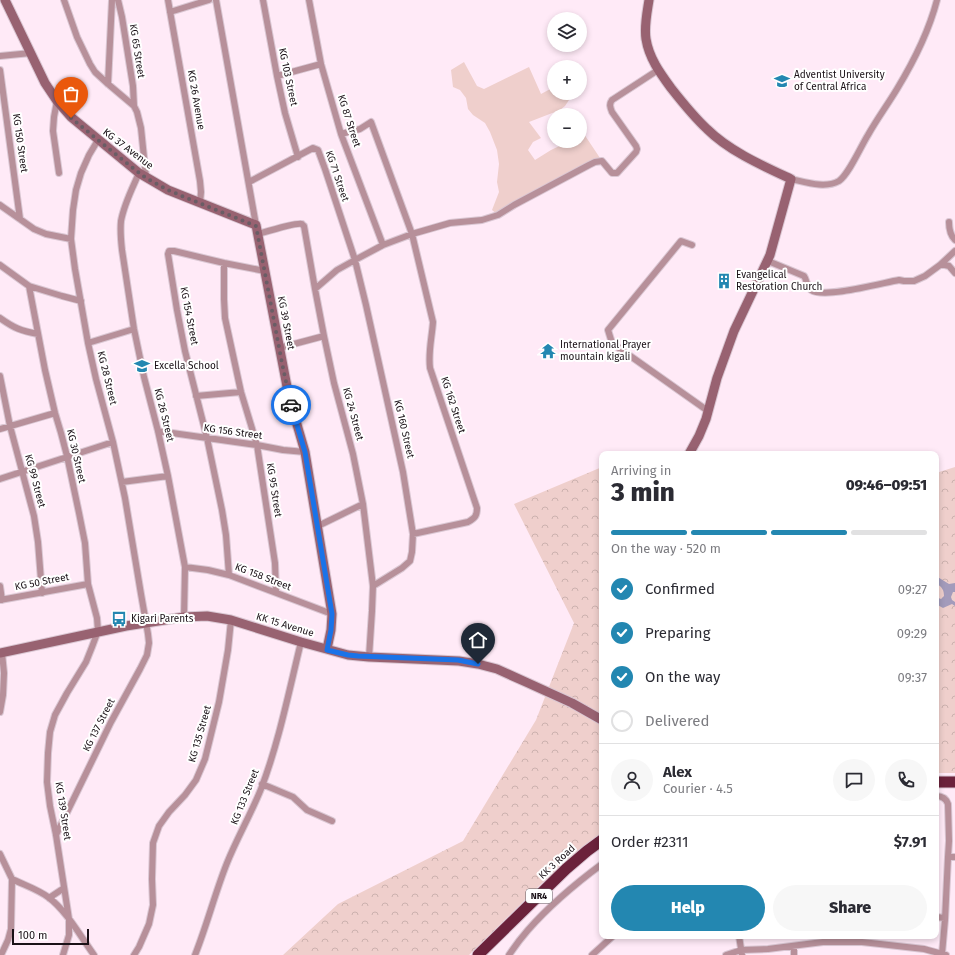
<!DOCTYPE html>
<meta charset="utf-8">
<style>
body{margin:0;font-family:"Fira Sans",sans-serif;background:#f7f7f7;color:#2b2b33;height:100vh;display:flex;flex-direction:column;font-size:15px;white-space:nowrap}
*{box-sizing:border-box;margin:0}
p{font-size:13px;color:#7c7c81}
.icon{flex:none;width:22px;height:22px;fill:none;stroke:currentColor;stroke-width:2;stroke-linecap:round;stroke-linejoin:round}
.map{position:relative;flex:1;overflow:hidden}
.details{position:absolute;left:599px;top:451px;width:340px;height:488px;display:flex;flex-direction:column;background:#fff;border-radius:8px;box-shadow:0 2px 6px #0003}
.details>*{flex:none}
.buttons{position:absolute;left:547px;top:12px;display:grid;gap:8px}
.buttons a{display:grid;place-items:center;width:40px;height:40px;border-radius:50%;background:#fff;box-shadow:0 2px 6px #0003;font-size:20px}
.scale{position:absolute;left:12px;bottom:10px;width:77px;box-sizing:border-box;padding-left:4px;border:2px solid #1a1117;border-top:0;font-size:11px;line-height:14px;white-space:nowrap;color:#1a1117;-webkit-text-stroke:3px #fff;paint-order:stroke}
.pin{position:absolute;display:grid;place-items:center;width:34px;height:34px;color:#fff;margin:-41px -17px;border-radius:50% 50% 50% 0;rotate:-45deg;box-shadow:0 0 4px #0007}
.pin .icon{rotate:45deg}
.courier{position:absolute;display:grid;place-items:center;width:40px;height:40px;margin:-20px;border:3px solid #1a73e8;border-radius:50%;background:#fff;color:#222;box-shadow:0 1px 5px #0007}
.head em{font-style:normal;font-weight:800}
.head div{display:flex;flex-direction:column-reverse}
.head{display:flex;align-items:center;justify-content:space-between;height:68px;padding:0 12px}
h1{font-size:26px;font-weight:800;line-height:30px}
.bar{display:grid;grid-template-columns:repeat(4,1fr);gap:6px 4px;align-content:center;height:48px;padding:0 12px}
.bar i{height:5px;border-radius:3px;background:#e1e1e2}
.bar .on{background:#2387b1}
.bar p{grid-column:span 4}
.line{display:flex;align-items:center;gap:10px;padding:0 12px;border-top:1px solid #e1e1e2}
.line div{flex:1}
.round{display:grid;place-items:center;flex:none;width:42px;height:42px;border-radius:21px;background:#f7f7f7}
ol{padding:0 12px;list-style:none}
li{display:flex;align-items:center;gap:12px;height:44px}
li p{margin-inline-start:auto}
li .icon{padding:4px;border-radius:50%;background:#2387b1;color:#fff;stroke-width:4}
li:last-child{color:#7c7c81}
li i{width:22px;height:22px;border:2px solid #e1e1e2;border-radius:50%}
.cta{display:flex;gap:8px;margin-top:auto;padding:8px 12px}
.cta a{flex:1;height:46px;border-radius:24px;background:#2387b1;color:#fff;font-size:16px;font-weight:800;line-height:46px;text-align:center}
.cta a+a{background:#f7f7f7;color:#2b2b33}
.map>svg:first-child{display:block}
.grass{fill:#efcfcc}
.forest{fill:url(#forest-crowns)}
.water{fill:#a39bbb}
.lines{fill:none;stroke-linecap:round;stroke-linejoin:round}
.street-casing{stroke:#dac7d3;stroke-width:8}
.secondary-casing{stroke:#dac7d3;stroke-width:11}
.highway-casing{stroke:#dac7d3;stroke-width:13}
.street{stroke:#b7909a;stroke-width:6}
.secondary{stroke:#986271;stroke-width:9}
.highway{stroke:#6b223b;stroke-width:11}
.done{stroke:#6a5d65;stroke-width:4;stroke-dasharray:0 7.2}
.route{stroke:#1a73e8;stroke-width:5}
.labels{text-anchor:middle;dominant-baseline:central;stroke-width:4;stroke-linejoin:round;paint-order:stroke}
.shield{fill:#fff;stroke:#5f585d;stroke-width:1}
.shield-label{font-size:9px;font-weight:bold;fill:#1a1117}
.street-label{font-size:10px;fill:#1a1117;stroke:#fff}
.poi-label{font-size:10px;fill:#1a1117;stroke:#fff;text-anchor:start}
</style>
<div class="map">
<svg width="955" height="955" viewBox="0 0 955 955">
<defs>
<pattern id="forest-crowns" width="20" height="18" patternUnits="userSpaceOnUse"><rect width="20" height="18" fill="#efcfcc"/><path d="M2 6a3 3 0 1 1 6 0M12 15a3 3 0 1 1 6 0" fill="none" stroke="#ccb1ae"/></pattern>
</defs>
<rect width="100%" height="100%" fill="#ffeaf7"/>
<path class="grass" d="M 464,62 L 477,86 L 484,89 L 529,67 L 541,94 L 554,87 L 554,93 L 569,93 L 571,97 L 565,106 L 560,110 L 529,122 L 541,138 L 533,142 L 528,150 L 535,160 L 551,150 L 570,141 L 580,141 L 580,136 L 584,134 L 602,161 L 498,215 L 492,210 L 499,192 L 497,182 L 499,164 L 497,150 L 490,132 L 485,123 L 473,115 L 468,109 L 466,98 L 460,90 L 453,87 L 451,70 Z"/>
<path class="forest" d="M 602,467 L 602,833 L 542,883 L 469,955 L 283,955 L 338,904 L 463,841 L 536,720 L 574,623 L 514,504 Z
M 955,467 L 955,773 L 936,773 L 936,473 Z"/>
<path class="water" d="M 936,576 L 949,584 L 955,583 L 955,592 L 953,592 L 951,597 L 952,600 L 955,602 L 955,606 L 952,604 L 943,608 L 936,604 L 936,597 L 941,599 L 944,596 C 944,590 942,587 937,584 L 936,585 Z"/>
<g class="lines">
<defs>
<path id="street" d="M 64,0 L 77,37 L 90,64 L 95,72 L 108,84 L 134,106 L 137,112 L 141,128 L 146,177
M 118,0 L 122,17 L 133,86 L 134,106
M 168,0 L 200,181 L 201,192 L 200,203
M 216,0 L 256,225
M 263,0 L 277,76 L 285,113 L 298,157
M 309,0 L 321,64 L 341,134 L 383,245
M 170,12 L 209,0
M 0,56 L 31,53
M 0,70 L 20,219
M 277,76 L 321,64
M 108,84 L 112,0
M 57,101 L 54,117 L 53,131 L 59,173
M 341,134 L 360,129 L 371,122 L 412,234 L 433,322 C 432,337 428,352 430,368 L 477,508 C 477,516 475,518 468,522 L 413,534
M 139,173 C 132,189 124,204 121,221 C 120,231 121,241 122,250 L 134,329 L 144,377 L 158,431 L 168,476 L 185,567 L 184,617
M 791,179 C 805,182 825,189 839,181 C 849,174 861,146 868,135 C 877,119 888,104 897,89 C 914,61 929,31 937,0
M 249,182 L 313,148 L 318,150 L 325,169 L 355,260 L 366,305 L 403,472 L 413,534 L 412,552 L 410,561 L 402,568 L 373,586
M 0,205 L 34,229 L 46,234 L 71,239
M 949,222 C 949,229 950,235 955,240
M 258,234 C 265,232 297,222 302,224 C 303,225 303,226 304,226 L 315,289
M 692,245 L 681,241 L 608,330 L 612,343 L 708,411
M 768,261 L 804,276 C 807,280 806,286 811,290 C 824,299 882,283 899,280 L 904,281 L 914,281 L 925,276 L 940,265 L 945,265 L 949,266 L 955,273
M 224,263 L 224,299 L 225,318 L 241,392 L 257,445 L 275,563 L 276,592
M 0,265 L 29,286 L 62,296 L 81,301
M 940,265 L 955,251
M 29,286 L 45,370 L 55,413 L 61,433 L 67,456 L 79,513 L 85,543 L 88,584 L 97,618 L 98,631 L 92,647 L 86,662 L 67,693 L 55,715 L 50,732 L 48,753 L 47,782 L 50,806 L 56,835 L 69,919 L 69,935 L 63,955
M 0,318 C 14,328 21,331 38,334
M 88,343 L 134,329
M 279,348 L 324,336
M 0,376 L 10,426 L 34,516 L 38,542 L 42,593
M 196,396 L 241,392
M 0,429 L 55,413
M 158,431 L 257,445 L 283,450 L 305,452
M 0,479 L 113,442
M 122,482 L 168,476
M 318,526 L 363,504
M 185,567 L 208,570 L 229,575 L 332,614
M 229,575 L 226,535 L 222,510 L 207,438 L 185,351 L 177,310 L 168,254 L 169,251 L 174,251 L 224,263 L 265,271
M 0,586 L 2,600
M 0,600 L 88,584
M 369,657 L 372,611 L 373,586 L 363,504 L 353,454 L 334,383 L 324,336 L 315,289 L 337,270 L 355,260 L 383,245 L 412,234 L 450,223 L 482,220 L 498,215 L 514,205 L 589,165 L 595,162 L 602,161 L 612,173 L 617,173 L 636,152 L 637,149 L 636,146 L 612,112 C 610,107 609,104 612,100 L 658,70
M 0,712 L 3,695 L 4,673 L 2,653
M 262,784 L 293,797 L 307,810 L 332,821
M 936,796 C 942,796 946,798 948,804 L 949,841 L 948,857
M 56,835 L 111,722 L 140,669 L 147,655 L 149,643 L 148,634 L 141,594 L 125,498 L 113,442 L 96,379 L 88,343 L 75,269 L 71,239 L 73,210 L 76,190 L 81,173 L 89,155 L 98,140
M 0,854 L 12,879 L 11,929 L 8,940 L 1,955
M 12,879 C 24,885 37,889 48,897 C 66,910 81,937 94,955
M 49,898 L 64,888
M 936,917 L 945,918
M 739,936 L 742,955
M 794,947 L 794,955
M 942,954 L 945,920 L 948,857 L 955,857
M 134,955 L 139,947 L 149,924 L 153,905 L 152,879 L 153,843 L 159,826 L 169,812 L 185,795 L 196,780 L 205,759 L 219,702 L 228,650 L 231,620
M 195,955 C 207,925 215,893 227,863 C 237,838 251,814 261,789 C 279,742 289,691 301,642
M 509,955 C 515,946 521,938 528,930 C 550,905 575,884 602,864
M 592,955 L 613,936
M 726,955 L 741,950 L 768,949 L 823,942 L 862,942 L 924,949 L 946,955"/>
<path id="secondary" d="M 5,0 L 45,83 L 57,101 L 71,117 L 139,173 L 168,190 L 256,225 L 289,397 L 305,452 L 332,614 L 331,630 L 327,649
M 649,0 C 647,13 644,26 646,39 C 649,58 660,73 671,88 C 682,102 694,117 707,129 C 729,151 763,166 791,179 L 770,255 L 734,331 L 717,378 L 706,419 L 699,436 L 689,454
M 0,653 L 126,626 L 184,617 L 207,616 L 231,620 L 301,642 L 348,655 L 369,657 L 459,661 L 478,664 L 497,669 L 528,683 L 572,703 L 602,720"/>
<path id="highway" d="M 936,782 L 955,782
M 478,955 L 566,869 L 587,851 L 602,840"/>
</defs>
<use href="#street" class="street-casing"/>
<use href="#secondary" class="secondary-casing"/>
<use href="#highway" class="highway-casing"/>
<use href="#street" class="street"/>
<use href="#secondary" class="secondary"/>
<use href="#highway" class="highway"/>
</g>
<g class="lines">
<path class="done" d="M 71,118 L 129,165 L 146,178 L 168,190 L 182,196 L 256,226 L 282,363 L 291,405"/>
<path class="route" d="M 291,405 L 305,452 L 332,614 L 331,630 L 327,650 L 348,655 L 358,656 L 458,660 L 478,664"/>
</g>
<defs>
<symbol id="university-bare" viewBox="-9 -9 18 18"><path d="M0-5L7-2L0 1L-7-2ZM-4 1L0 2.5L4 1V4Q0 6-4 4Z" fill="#2387b1" stroke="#fff" stroke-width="2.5" paint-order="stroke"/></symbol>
<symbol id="building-bare" viewBox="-9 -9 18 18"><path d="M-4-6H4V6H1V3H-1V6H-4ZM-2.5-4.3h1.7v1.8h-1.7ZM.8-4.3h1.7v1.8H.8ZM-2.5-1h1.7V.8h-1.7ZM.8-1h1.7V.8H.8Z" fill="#2387b1" stroke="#fff" stroke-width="2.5" paint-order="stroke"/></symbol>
<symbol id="temple-bare" viewBox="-9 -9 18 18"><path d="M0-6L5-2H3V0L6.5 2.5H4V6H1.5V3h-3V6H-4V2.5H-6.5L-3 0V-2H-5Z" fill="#2387b1" stroke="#fff" stroke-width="2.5" paint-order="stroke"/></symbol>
<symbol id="school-bare" viewBox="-9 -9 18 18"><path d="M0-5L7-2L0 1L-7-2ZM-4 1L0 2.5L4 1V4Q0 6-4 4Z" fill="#2387b1" stroke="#fff" stroke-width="2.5" paint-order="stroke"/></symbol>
<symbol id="bus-bare" viewBox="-9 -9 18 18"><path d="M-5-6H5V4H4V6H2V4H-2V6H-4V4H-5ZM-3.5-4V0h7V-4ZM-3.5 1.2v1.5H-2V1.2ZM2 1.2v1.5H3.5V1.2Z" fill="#2387b1" stroke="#fff" stroke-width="2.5" paint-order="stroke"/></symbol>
</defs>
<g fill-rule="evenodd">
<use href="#university-bare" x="771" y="70" width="22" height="22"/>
<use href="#building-bare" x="713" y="270" width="22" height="22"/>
<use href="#temple-bare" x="537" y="340" width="22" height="22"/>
<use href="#school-bare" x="131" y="355" width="22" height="22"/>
<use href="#bus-bare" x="108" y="608" width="22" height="22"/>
</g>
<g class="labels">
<rect class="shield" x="526" y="889" width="26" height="14" rx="3"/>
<g class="shield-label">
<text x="539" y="896">NR4</text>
</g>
<g class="street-label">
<text transform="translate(137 51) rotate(81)">KG 65 Street</text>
<text transform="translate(288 77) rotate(78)">KG 103 Street</text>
<text transform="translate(196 100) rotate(80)">KG 26 Avenue</text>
<text transform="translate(349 121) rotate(72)">KG 87 Street</text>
<text transform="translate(20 143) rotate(82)">KG 150 Street</text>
<text transform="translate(128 149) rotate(37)">KG 37 Avenue</text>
<text transform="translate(337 176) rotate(71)">KG 71 Street</text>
<text transform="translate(189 316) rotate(79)">KG 154 Street</text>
<text transform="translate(286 323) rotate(79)">KG 39 Street</text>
<text transform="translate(107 378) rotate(76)">KG 28 Street</text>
<text transform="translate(453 405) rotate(72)">KG 162 Street</text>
<text transform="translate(353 414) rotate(75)">KG 24 Street</text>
<text transform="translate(164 415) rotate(76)">KG 26 Street</text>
<text transform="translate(404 429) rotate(77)">KG 160 Street</text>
<text transform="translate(233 432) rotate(8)">KG 156 Street</text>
<text transform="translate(76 456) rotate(77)">KG 30 Street</text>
<text transform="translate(35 481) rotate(75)">KG 99 Street</text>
<text transform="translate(274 490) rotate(81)">KG 95 Street</text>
<text transform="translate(263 577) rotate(21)">KG 158 Street</text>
<text transform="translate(42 582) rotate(-11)">KG 50 Street</text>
<text transform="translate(285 625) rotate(17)">KK 15 Avenue</text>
<text transform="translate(99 725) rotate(-63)">KG 137 Street</text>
<text transform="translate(200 734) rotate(-74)">KG 135 Street</text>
<text transform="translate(245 797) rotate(-68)">KG 133 Street</text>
<text transform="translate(63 811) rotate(81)">KG 139 Street</text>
<text transform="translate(557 862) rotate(-43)">KK 3 Road</text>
</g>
<g class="poi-label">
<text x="794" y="75">Adventist University<tspan x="794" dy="12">of Central Africa</tspan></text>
<text x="736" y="275">Evangelical<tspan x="736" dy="12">Restoration Church</tspan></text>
<text x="560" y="345">International Prayer<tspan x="560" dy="12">mountain kigali</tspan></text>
<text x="154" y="366">Excella School</text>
<text x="131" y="619">Kigari Parents</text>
</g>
</g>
</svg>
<div class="buttons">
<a><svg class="icon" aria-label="layers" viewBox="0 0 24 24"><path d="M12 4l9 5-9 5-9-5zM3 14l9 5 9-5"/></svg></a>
<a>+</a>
<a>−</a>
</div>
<div class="scale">100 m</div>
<div class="pin" style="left:71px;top:118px;background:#ea580c"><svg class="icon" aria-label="bag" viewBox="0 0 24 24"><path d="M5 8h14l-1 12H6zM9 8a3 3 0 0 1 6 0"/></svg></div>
<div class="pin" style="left:478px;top:664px;background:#1f2937"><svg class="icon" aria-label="home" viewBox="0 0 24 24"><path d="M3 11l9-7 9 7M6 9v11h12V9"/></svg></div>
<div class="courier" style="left:291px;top:405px"><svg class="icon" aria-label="car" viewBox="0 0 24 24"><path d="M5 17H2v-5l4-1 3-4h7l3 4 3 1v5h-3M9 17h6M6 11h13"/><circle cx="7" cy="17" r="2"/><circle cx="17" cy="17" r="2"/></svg></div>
<section class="details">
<div class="head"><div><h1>3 min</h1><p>Arriving in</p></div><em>09:46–09:51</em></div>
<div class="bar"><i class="on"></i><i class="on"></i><i class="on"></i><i></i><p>On the way · 520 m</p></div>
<ol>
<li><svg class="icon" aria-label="check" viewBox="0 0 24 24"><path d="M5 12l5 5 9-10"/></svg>Confirmed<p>09:27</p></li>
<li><svg class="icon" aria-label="check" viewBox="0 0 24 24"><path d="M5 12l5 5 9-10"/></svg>Preparing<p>09:29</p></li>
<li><svg class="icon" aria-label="check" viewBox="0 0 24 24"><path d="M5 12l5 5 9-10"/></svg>On the way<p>09:37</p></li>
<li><i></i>Delivered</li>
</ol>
<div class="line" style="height:72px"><a class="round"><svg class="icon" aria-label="person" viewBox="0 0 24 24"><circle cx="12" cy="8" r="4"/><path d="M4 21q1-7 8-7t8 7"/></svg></a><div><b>Alex</b><p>Courier · 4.5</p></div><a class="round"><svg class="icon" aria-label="chat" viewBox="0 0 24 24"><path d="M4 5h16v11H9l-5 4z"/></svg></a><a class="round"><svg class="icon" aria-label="phone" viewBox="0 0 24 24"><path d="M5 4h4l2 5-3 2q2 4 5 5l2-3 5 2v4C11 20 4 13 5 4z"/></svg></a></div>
<div class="line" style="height:52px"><div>Order #2311</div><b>$7.91</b></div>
<div class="cta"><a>Help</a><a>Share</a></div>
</section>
</div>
